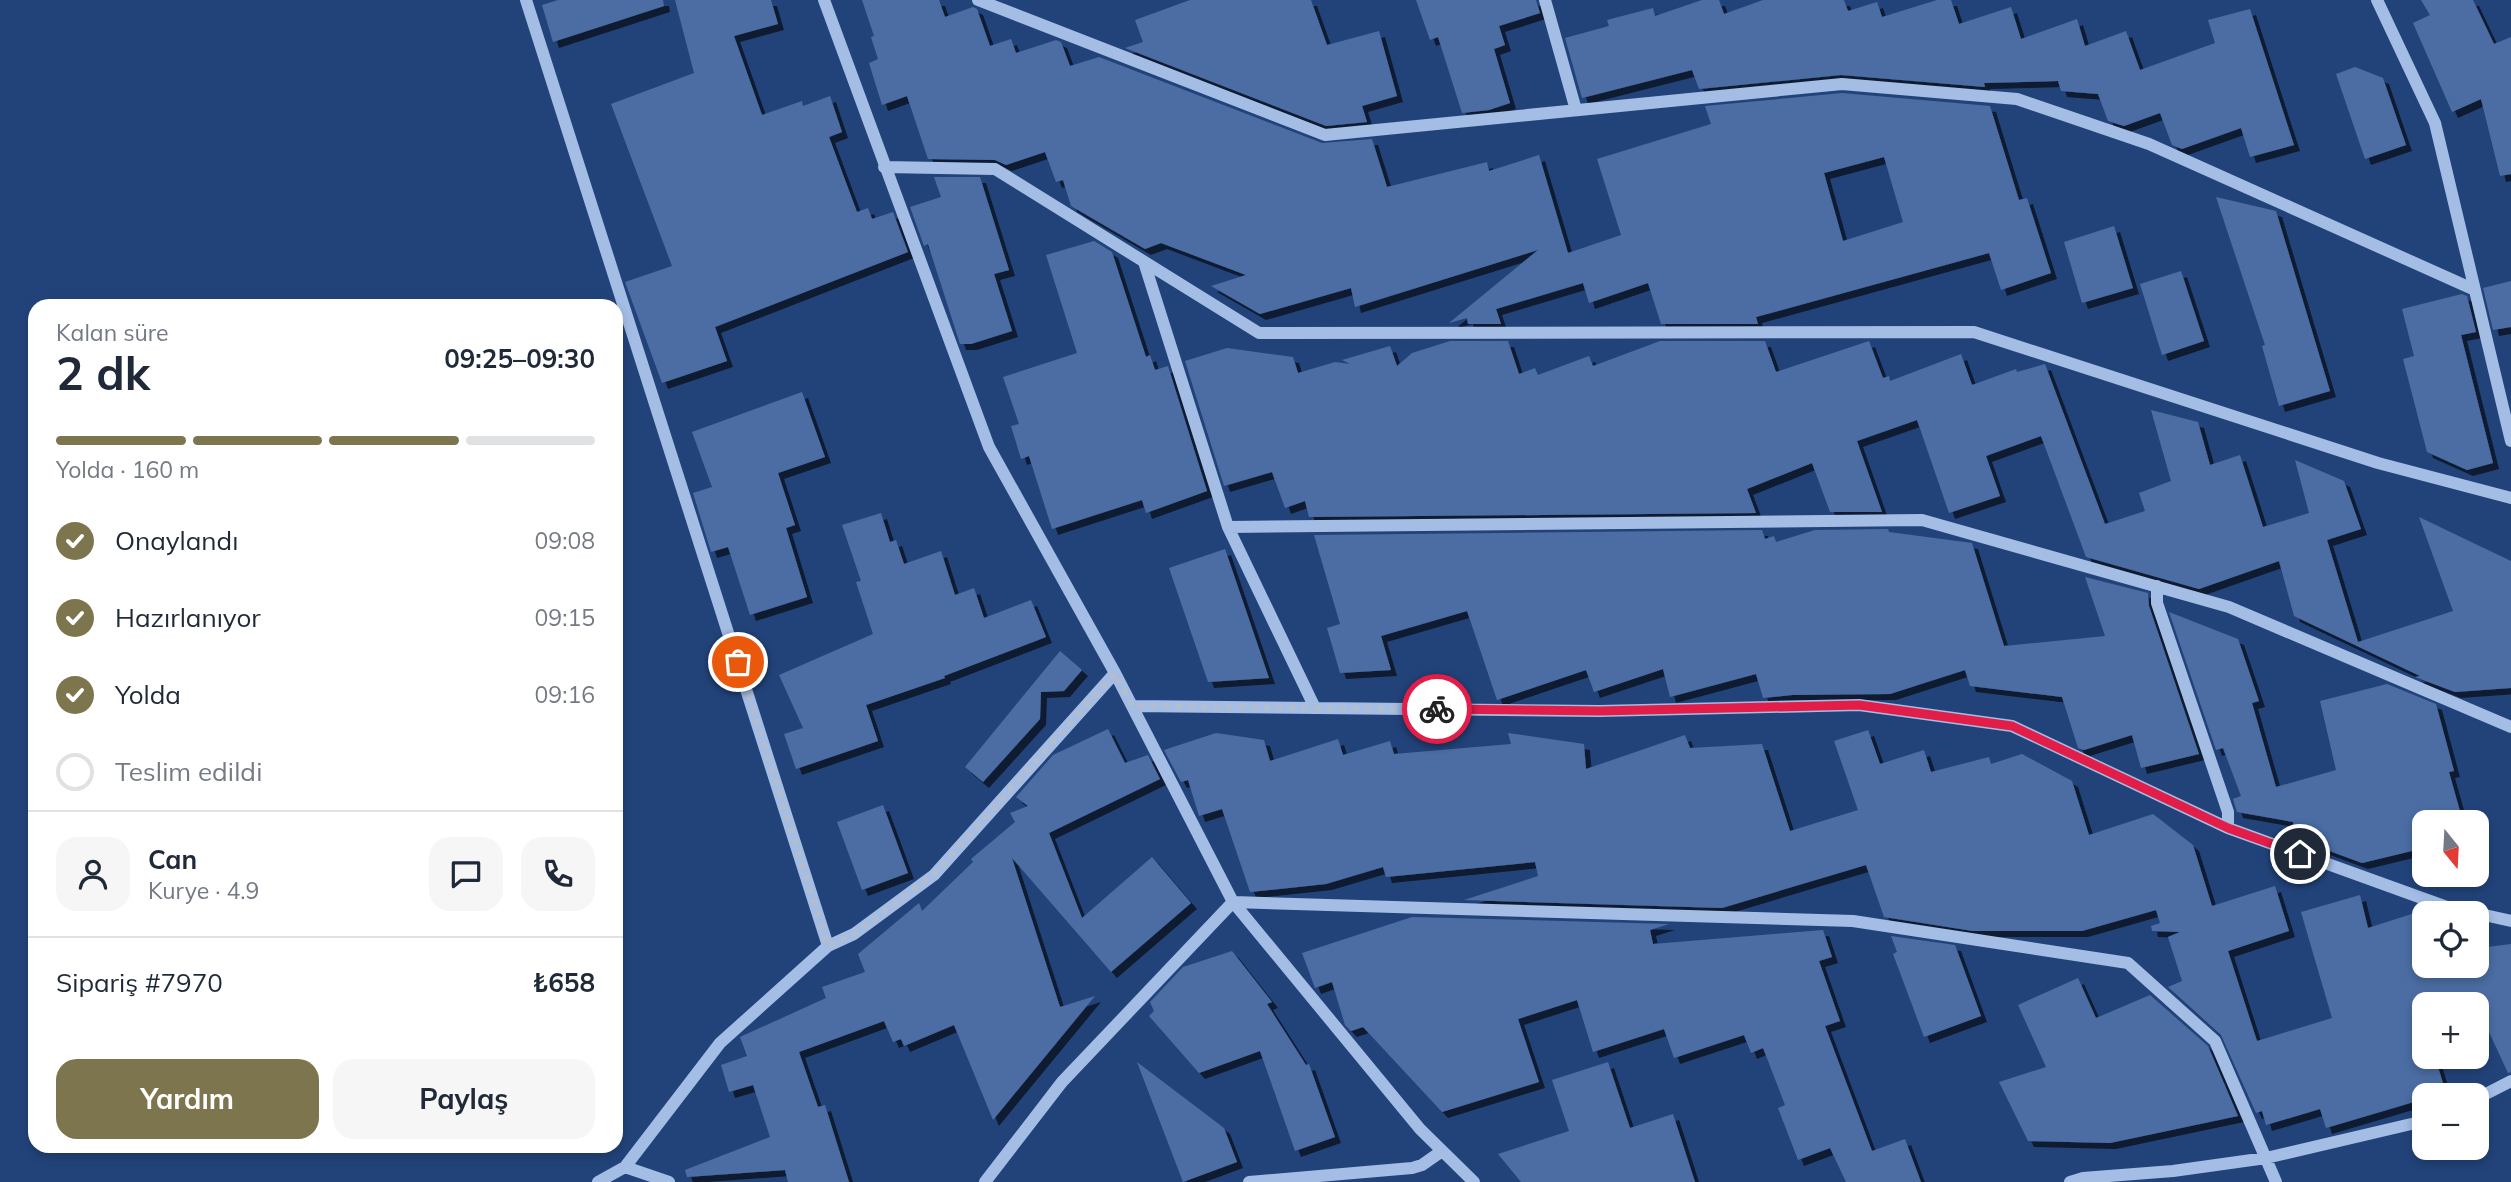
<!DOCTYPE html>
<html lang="tr">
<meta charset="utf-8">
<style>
body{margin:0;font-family:Mulish,sans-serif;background:#f6f6f7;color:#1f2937;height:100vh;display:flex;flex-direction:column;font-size:26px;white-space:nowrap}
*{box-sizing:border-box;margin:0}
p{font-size:23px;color:#747a83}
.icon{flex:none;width:38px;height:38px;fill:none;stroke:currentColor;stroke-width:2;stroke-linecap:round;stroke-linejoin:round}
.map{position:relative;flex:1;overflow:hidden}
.drawer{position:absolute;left:28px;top:299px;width:595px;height:854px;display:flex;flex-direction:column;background:#fff;border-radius:21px;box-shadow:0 4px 10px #0003}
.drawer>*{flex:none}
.needle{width:46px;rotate:162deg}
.buttons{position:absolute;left:2412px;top:810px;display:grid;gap:14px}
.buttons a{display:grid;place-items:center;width:77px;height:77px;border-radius:14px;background:#fff;box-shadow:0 4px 10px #0003;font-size:35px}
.pin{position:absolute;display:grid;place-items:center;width:60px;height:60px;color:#fff;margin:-30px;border:4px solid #fff;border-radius:50%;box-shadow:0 2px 7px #0007}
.courier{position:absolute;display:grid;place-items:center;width:70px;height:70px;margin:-35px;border:5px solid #e11d48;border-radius:50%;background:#fff;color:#222;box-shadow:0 2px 9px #0007}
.head em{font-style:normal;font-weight:700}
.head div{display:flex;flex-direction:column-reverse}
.head{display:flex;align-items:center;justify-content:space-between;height:119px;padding:0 28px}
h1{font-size:46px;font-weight:700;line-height:52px}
.bar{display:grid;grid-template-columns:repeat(4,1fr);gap:10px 7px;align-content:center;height:84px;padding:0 28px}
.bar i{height:9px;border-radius:5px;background:#e0e1e3}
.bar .active{background:#7d754d}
.bar p{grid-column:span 4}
.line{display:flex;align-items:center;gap:18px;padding:0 28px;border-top:2px solid #e0e1e3}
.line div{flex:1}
.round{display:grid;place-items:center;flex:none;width:74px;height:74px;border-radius:21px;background:#f6f6f7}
ol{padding:0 28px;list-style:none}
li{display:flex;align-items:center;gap:21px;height:77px}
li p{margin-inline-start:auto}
li .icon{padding:7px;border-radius:50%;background:#7d754d;color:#fff;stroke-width:4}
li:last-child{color:#747a83}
li i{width:38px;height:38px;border:4px solid #e0e1e3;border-radius:50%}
.primary-button{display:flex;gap:14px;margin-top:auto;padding:14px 28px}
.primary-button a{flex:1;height:80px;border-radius:21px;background:#7d754d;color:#fff;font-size:28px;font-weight:700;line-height:80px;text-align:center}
.primary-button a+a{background:#f6f6f7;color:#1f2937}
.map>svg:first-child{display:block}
.building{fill:#4b6da3;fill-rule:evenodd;filter:url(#shadow)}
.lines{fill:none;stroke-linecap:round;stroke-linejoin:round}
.minor{stroke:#a4bde5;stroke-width:12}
.done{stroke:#b2bdd0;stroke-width:7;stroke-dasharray:0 12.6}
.route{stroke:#e11d48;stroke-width:9}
</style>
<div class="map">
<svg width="2511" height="1182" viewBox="0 0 2511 1182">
<defs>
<filter id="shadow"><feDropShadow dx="6" dy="6" stdDeviation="0" flood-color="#0009"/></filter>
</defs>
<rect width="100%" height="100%" fill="#22437a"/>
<path class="building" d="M 558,0 L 663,0 L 664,6 L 553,42 L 542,5 Z
M 675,0 L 771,0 L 778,24 L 734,36 L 762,115 L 802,101 L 803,106 L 830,96 L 842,132 L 829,137 L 857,212 L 868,208 L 872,219 L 893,212 L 908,252 L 715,327 L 727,361 L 662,383 L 625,282 L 672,266 L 611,104 L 694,73 Z
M 862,0 L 939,0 L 945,17 L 973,7 L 977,9 L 990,46 L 1011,39 L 1016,53 L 1056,40 L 1061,42 L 1070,66 L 1099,57 L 1322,143 L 1372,139 L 1387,187 L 1487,162 L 1489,171 L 1539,155 L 1568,253 L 1621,235 L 1597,159 L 1711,124 L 1705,106 L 1842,93 L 1990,106 L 2019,200 L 2027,198 L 2051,273 L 2001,290 L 1989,253 L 1756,317 L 1758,324 L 1661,324 L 1648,283 L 1589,303 L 1583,283 L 1496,309 L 1501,324 L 1468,324 L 1467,318 L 1449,323 L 1538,250 L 1355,307 L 1351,288 L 1260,314 L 1211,286 L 1246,275 L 1161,243 L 1145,249 L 1071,206 L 1063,180 L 1056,182 L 1045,152 L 1006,165 L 995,160 L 928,159 L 907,96 L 882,105 L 869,63 L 878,59 L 871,37 L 874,36 ZM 1884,157 L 1903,222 L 1843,241 L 1824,173 Z
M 1190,0 L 1311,0 L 1327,45 L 1379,31 L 1397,96 L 1362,106 L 1367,122 L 1326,126 L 1125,48 L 1143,42 L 1135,20 Z
M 1416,0 L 1536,0 L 1540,13 L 1499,26 L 1505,45 L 1494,49 L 1510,103 L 1489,110 L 1462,113 L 1438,37 L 1430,40 Z
M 1702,0 L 1719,0 L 1724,14 L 1763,0 L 1844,0 L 1848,11 L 1877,2 L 1882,17 L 1937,0 L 1951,0 L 1959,24 L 2011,7 L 2021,39 L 2077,19 L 2085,46 L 2126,31 L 2140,70 L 2215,43 L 2208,20 L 2250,9 L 2294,145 L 2250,157 L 2241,128 L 2182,149 L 2172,145 L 2160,113 L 2124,126 L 2108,121 L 2098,94 L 2061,91 L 2058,81 L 1984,83 L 1985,87 L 1841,75 L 1699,89 L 1692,70 L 1582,98 L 1565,38 L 1609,26 L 1607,20 L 1653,8 L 1655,16 Z
M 2421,0 L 2473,0 L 2494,44 L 2511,37 L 2511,174 L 2500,176 L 2481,99 L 2452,112 L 2413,23 L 2430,15 Z
M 2355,67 L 2383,78 L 2406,145 L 2365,159 L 2336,74 Z
M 934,177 L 980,177 L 1009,270 L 994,274 L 1012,331 L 971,344 L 960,344 L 928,244 L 924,246 L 910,207 L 941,197 Z
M 2216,197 L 2276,211 L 2330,391 L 2279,406 L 2262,346 L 2265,345 Z
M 2114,226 L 2133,288 L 2082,303 L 2064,242 Z
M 1094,241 L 1112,252 L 1146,357 L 1150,355 L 1155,370 L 1168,366 L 1207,491 L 1146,513 L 1142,500 L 1052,529 L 1029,456 L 1021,459 L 1011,426 L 1019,424 L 1003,377 L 1077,353 L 1046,255 Z
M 2181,271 L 2204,341 L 2162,355 L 2140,284 Z
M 2511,281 L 2511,327 L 2493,330 L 2483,288 Z
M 2462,294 L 2467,296 L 2476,332 L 2461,335 L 2493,463 L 2467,470 L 2427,452 L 2403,359 L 2414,356 L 2402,309 Z
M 1450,341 L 1508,341 L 1519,374 L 1535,368 L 1538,375 L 1589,356 L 1593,366 L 1660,341 L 1765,341 L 1776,372 L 1869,341 L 1883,378 L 1889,376 L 1890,381 L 1961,354 L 1972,385 L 2016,369 L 2017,372 L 2045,364 L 2105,524 L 2145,511 L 2139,493 L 2171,481 L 2151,410 L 2198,422 L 2210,465 L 2240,455 L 2263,527 L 2309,513 L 2295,460 L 2344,481 L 2361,529 L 2327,540 L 2358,642 L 2453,611 L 2419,517 L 2511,561 L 2511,688 L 2455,692 L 2415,677 L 2420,676 L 2294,616 L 2279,561 L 2199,589 L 2086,557 L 2041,436 L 1986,456 L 2000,496 L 1949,513 L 1917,420 L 1857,441 L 1882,512 L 1830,512 L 1812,463 L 1747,489 L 1756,513 L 1309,517 L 1305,501 L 1285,508 L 1272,472 L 1224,486 L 1185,361 L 1227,348 L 1293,357 L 1298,373 L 1335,362 L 1350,364 L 1342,360 L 1390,346 L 1397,366 L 1412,353 Z
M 802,392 L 825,457 L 778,473 L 795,525 L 786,528 L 807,597 L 750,615 L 728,547 L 711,552 L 693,493 L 712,487 L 692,432 Z
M 881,513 L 890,542 L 896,540 L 904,564 L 941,551 L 955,595 L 974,588 L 984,618 L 1031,600 L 1046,637 L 944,676 L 945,678 L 866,705 L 878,741 L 796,769 L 784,734 L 803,728 L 779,675 L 873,634 L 856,582 L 861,581 L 842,525 Z
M 1888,529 L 1889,532 L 1972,543 L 2004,646 L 2105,636 L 2085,577 L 2148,593 L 2149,606 L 2199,754 L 2141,768 L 2132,735 L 2084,750 L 2078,748 L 2062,697 L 1970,686 L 1965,670 L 1890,694 L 1792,695 L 1763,698 L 1756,674 L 1670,697 L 1663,669 L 1594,692 L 1586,670 L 1497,700 L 1467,611 L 1381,636 L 1391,670 L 1340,673 L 1327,628 L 1340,624 L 1314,535 L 1762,530 L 1765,539 L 1774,536 L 1776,542 L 1815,530 Z
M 1225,549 L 1269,678 L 1208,682 L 1169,568 Z
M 2169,612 L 2238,639 L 2259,701 L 2252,703 L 2276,787 L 2336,770 L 2320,701 L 2387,684 L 2436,704 L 2454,771 L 2449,772 L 2463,822 L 2424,822 L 2424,864 L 2420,849 L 2362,863 L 2297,839 L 2293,822 L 2237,812 L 2233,799 L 2241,796 L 2223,748 L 2216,750 Z
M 1060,651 L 1082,670 L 1064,691 L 1041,692 L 1040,719 L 983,782 L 965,767 Z
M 1108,729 L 1125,763 L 1148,755 L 1160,779 L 1049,833 L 1082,918 L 1152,857 L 1191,903 L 1111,972 L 1012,858 L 1060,1007 L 1095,996 L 993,1120 L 954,1025 L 904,1046 L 901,1039 L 893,1042 L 884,1021 L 799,1052 L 818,1107 L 825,1105 L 849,1182 L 788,1182 L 785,1170 L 687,1177 L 685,1170 L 770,1137 L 753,1085 L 729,1092 L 721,1065 L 747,1056 L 740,1037 L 826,998 L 822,987 L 865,972 L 858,954 L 919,903 L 922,911 L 973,862 L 971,859 L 1015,822 L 1010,813 L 1028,806 L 1016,797 L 1053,755 Z
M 1868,730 L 1880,764 L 1924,750 L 1931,772 L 1989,757 L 1991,764 L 2022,754 L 2072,781 L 2089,835 L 2153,814 L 2193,845 L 2212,906 L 2275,886 L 2289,931 L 2228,951 L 2257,1041 L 2332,1018 L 2301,912 L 2360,895 L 2368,928 L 2424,910 L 2424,966 L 2476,966 L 2476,942 L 2480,942 L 2480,948 L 2511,944 L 2511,1072 L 2508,1073 L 2476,1004 L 2424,1004 L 2420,1006 L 2424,1017 L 2424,1057 L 2435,1057 L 2446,1093 L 2424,1096 L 2424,1099 L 2326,1128 L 2320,1109 L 2266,1125 L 2262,1111 L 2256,1113 L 2221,1035 L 2168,987 L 2182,981 L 2168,937 L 2180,932 L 2152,931 L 2151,926 L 2160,923 L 2156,910 L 2082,931 L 1973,931 L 1884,917 L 1866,865 L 1722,908 L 1464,900 L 1538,876 L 1535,862 L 1386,877 L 1383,867 L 1326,884 L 1250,892 L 1222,809 L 1199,816 L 1188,780 L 1181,782 L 1164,750 L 1216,733 L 1264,740 L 1270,761 L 1338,739 L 1343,755 L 1390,741 L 1394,754 L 1511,744 L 1508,733 L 1584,744 L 1586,769 L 1685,735 L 1690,748 L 1762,744 L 1790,831 L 1858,810 L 1834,741 Z
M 883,805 L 908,873 L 862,890 L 837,822 Z
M 1412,917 L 1669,924 L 1650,930 L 1653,944 L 1823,930 L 1832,957 L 1819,961 L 1840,1021 L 1825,1026 L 1872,1151 L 1905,1139 L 1921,1182 L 1846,1182 L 1830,1148 L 1798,1160 L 1778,1108 L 1785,1105 L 1763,1048 L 1751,1053 L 1744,1035 L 1674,1058 L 1664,1029 L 1593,1052 L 1577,1000 L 1518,1019 L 1539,1082 L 1442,1112 L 1363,1027 L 1351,1031 L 1345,1025 L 1332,982 L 1315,988 L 1302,953 Z
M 1891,936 L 1955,945 L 1981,1016 L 1924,1037 L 1893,954 L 1897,952 Z
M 1232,951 L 1272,1002 L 1267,1004 L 1306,1065 L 1309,1064 L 1335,1137 L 1295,1151 L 1260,1051 L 1199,1073 L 1149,1016 L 1154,1011 L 1150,1002 L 1183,967 Z
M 2078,978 L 2096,1018 L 2150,995 L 2208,1046 L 2238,1116 L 2110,1143 L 2028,1141 L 1999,1082 L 2046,1067 L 2018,1005 Z
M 1137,1062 L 1224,1128 L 1237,1162 L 1183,1182 Z
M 1608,1062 L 1630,1128 L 1673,1114 L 1695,1182 L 1521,1182 L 1498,1154 L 1569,1131 L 1552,1080 Z"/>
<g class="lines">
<path class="minor" d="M 526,0 L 828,946
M 824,0 L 989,447 L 1115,673 L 1233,902 L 1420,1129 L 1474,1182
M 978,0 L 1325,135 L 1842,84 L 2017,99 L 2149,144 L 2475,290
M 1545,0 L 1576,110
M 2377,0 L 2435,123 L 2511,441
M 884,167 L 995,169 L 1259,333 L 1974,332 L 2378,463 L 2511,498
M 1144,262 L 1228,527 L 1315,708
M 1228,527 L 1922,520 L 2229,607 L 2511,727
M 2157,586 L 2157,603 L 2228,812 L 2228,828
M 1132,706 L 1600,711 L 1859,705 L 2012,726 L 2228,828 L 2444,906 L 2511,921
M 2476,1099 L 2511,1081
M 625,1167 L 669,1182
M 598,1182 L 625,1167 L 720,1043 L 828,946 L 854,934 L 934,875 L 1115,673
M 985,1182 L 1062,1082 L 1233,902 L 1853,921 L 2128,963 L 2215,1041 L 2276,1182
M 1249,1182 L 1412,1168 L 1422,1165 L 1442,1151
M 2070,1182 L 2083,1178 L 2173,1171 L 2266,1158 L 2424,1121"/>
</g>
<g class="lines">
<path class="done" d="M 738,662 L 828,946 L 854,934 L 934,874 L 1115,673 L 1132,706 L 1437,709"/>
<path class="route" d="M 1437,709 L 1600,711 L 1859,705 L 2012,726 L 2228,828 L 2300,854"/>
</g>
</svg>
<div class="buttons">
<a><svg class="needle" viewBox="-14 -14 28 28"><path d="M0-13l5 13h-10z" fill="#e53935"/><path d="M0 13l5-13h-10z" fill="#747a83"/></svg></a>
<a><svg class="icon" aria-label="locate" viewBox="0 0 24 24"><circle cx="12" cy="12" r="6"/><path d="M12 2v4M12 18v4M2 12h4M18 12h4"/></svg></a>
<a>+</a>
<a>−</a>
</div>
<div class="pin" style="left:738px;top:662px;background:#ea580c"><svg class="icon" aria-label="bag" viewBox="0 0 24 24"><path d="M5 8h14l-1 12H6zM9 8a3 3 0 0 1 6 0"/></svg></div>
<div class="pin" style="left:2300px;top:854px;background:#1f2937"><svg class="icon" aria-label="home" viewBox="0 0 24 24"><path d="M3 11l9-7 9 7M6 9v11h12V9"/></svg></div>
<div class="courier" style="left:1437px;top:709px"><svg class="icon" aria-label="bike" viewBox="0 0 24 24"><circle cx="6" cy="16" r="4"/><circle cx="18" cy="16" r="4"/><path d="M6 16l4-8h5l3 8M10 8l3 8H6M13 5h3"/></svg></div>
<section class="drawer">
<div class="head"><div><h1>2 dk</h1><p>Kalan süre</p></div><em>09:25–09:30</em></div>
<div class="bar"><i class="active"></i><i class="active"></i><i class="active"></i><i></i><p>Yolda · 160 m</p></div>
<ol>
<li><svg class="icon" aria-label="check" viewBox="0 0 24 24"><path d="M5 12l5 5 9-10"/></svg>Onaylandı<p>09:08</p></li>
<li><svg class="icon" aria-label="check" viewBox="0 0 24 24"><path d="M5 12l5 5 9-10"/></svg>Hazırlanıyor<p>09:15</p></li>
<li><svg class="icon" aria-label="check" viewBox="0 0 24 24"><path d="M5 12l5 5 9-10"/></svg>Yolda<p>09:16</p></li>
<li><i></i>Teslim edildi</li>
</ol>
<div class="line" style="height:126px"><a class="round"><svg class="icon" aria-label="person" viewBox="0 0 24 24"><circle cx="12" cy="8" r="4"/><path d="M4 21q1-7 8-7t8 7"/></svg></a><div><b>Can</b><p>Kurye · 4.9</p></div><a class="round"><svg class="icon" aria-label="chat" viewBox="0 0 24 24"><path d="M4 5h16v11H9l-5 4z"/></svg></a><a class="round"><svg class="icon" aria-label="phone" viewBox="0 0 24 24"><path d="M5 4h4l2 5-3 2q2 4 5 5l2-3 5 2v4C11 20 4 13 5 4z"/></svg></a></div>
<div class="line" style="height:91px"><div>Sipariş #7970</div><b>₺658</b></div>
<div class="primary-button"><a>Yardım</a><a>Paylaş</a></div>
</section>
</div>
